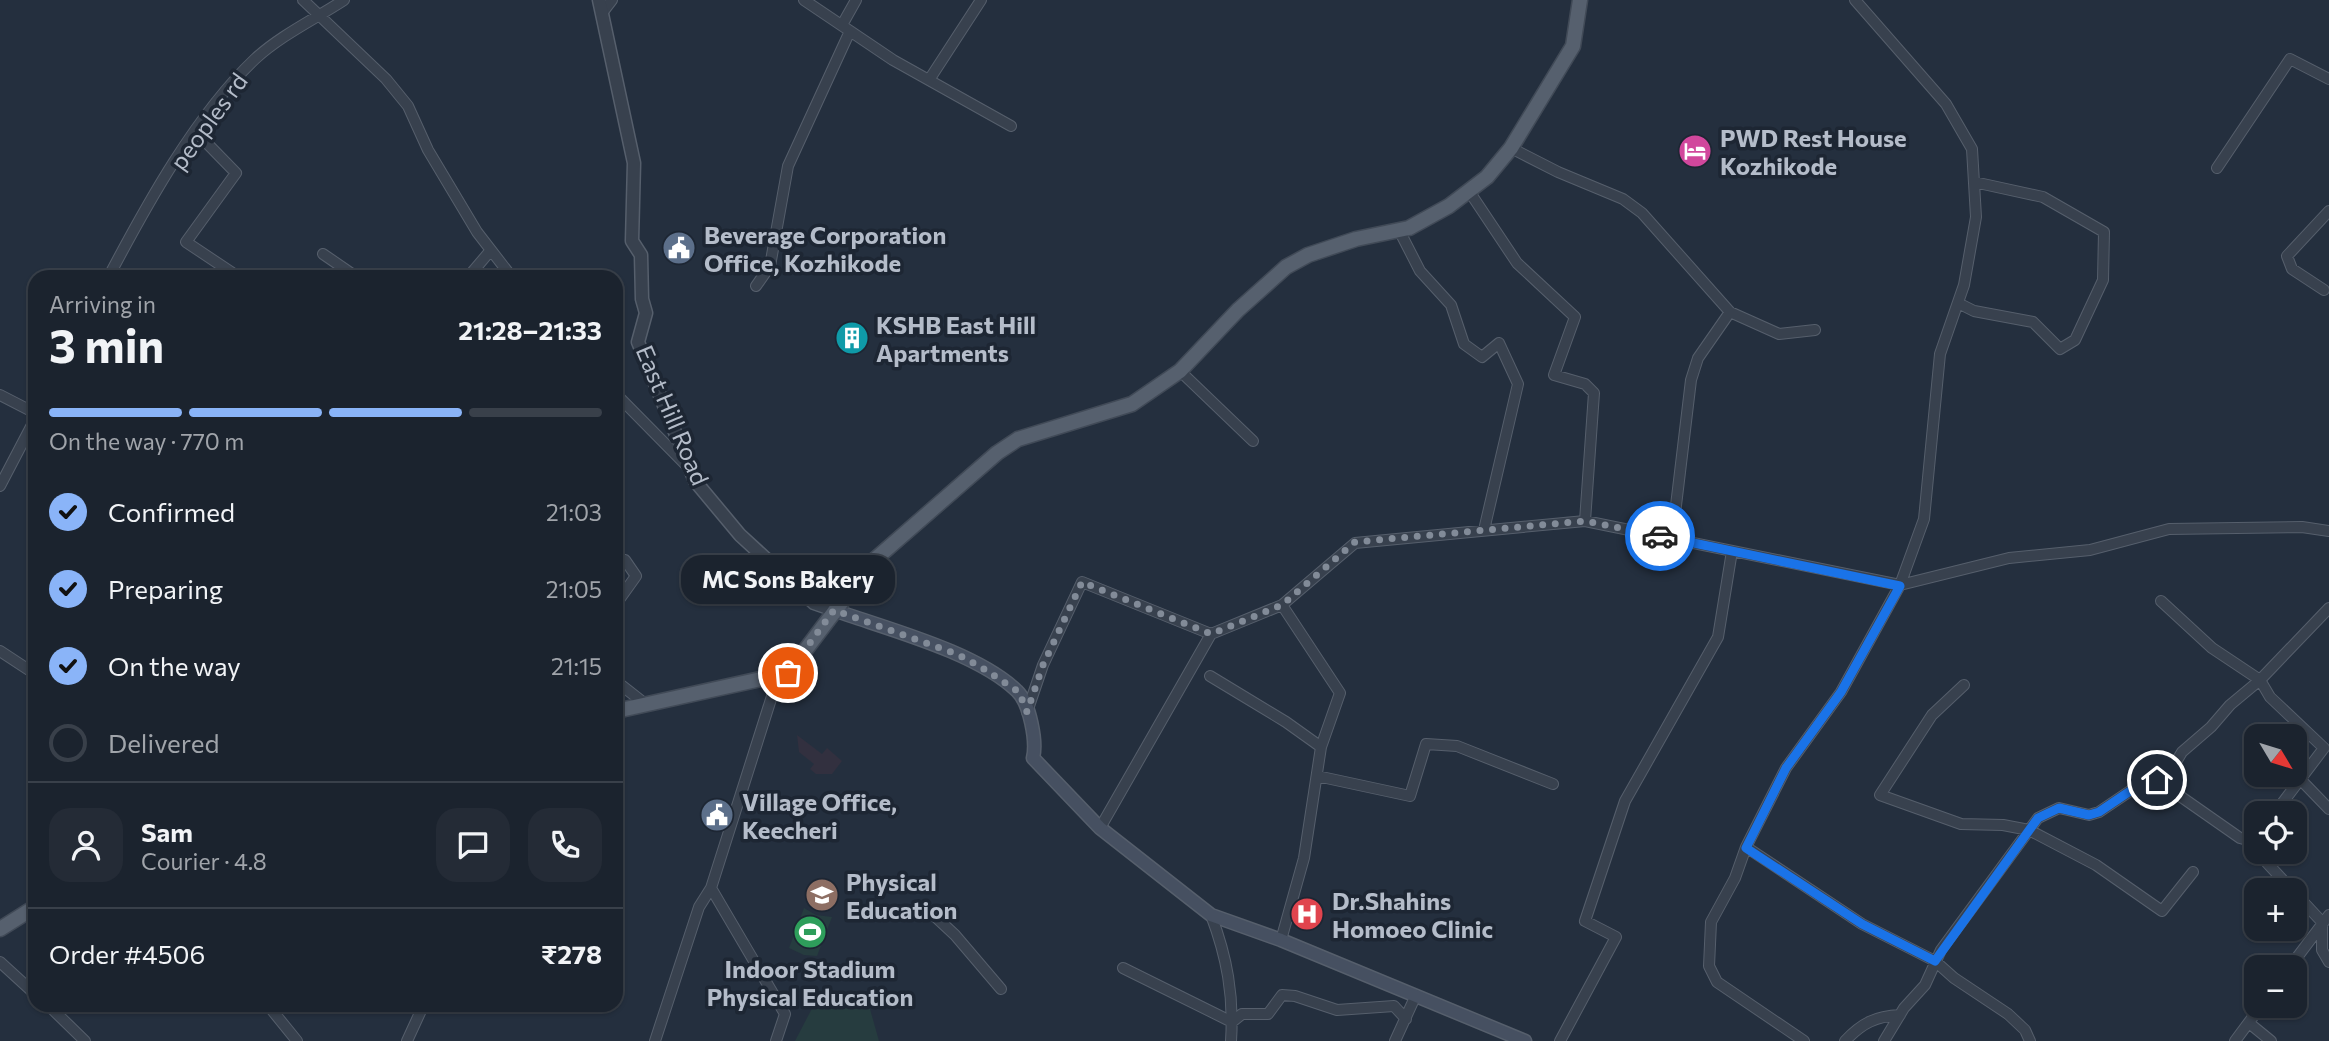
<!DOCTYPE html>
<meta charset="utf-8">
<style>
body{margin:0;font-family:Commissioner,sans-serif;background:#242b36;color:#f1f3f6;height:100vh;display:flex;flex-direction:column;font-size:26px;white-space:nowrap}
*{box-sizing:border-box;margin:0}
p{font-size:23px;color:#a0a4aa}
.icon{flex:none;width:38px;height:38px;fill:none;stroke:currentColor;stroke-width:2;stroke-linecap:round;stroke-linejoin:round}
.map{position:relative;flex:1;overflow:hidden}
.drawer{position:absolute;left:28px;top:270px;width:595px;height:742px;display:flex;flex-direction:column;background:#1b232e;border-radius:21px;box-shadow:0 2px 5px #0004,0 0 0 2px #39404a}
.drawer>*{flex:none}
.needle{width:46px;rotate:128deg}
.fabs{position:absolute;left:2244px;top:724px;display:grid;gap:14px}
.fabs a{display:grid;place-items:center;width:63px;height:63px;border-radius:14px;background:#1b232e;box-shadow:0 2px 5px #0004,0 0 0 2px #39404a;font-size:35px}
.pin{position:absolute;display:grid;place-items:center;width:60px;height:60px;color:#fff;margin:-30px;border:4px solid #fff;border-radius:50%;box-shadow:0 2px 7px #0007}
.courier{position:absolute;display:grid;place-items:center;width:70px;height:70px;margin:-35px;border:5px solid #1a73e8;border-radius:50%;background:#fff;color:#222;box-shadow:0 2px 9px #0007}
.bubble{position:absolute;height:49px;border-radius:21px;background:#1b232e;box-shadow:0 2px 5px #0004,0 0 0 2px #39404a;font-size:23px;font-weight:700;line-height:49px;text-align:center}
.head em{font-style:normal;font-weight:700}
.head div{display:flex;flex-direction:column-reverse}
.head{display:flex;align-items:center;justify-content:space-between;height:119px;padding:0 21px}
h1{font-size:46px;font-weight:700;line-height:52px}
.bar{display:grid;grid-template-columns:repeat(4,1fr);gap:10px 7px;align-content:center;height:84px;padding:0 21px}
.bar i{height:9px;border-radius:5px;background:#39404a}
.bar .selected{background:#8ab4f8}
.bar p{grid-column:span 4}
.line{display:flex;align-items:center;gap:18px;padding:0 21px;border-top:2px solid #39404a}
.line div{flex:1}
.round{display:grid;place-items:center;flex:none;width:74px;height:74px;border-radius:21px;background:#242b36}
ol{padding:0 21px;list-style:none}
li{display:flex;align-items:center;gap:21px;height:77px}
li p{margin-inline-start:auto}
li .icon{padding:7px;border-radius:50%;background:#8ab4f8;color:#111;stroke-width:4}
li:last-child{color:#a0a4aa}
li i{width:38px;height:38px;border:4px solid #39404a;border-radius:50%}
.map>svg:first-child{display:block}
.medical{fill:#32303f}
.green{fill:#263c3f}
.lines{fill:none;stroke-linecap:round;stroke-linejoin:round}
.minor-casing{stroke:#565f6c;stroke-width:12}
.tertiary-casing{stroke:#565f6c;stroke-width:15}
.secondary-casing{stroke:#565f6c;stroke-width:15}
.primary-casing{stroke:#414a57;stroke-width:17}
.minor{stroke:#38414e;stroke-width:10}
.tertiary{stroke:#38414e;stroke-width:12}
.secondary{stroke:#465061;stroke-width:12}
.primary{stroke:#56606e;stroke-width:14}
.done{stroke:#828b98;stroke-width:7;stroke-dasharray:0 12.6}
.route{stroke:#1a73e8;stroke-width:9}
.labels{text-anchor:middle;dominant-baseline:central;stroke-width:7;stroke-linejoin:round;paint-order:stroke}
.street-label{font-size:24px;fill:#b4bcc9;stroke:#1d2633}
.poi-label{font-size:24px;font-weight:bold;fill:#b4bcc9;stroke:#1d2633;text-anchor:start}
</style>
<div class="map">
<svg width="2329" height="1041" viewBox="0 0 2329 1041">
<rect width="100%" height="100%" fill="#242f3e"/>
<path class="medical" d="M 797,735 L 822,754 L 827,748 L 842,761 L 832,774 L 816,774 L 810,769 L 814,764 L 799,752 Z"/>
<path class="green" d="M 804,908 L 816,915 L 832,917 L 817,956 L 804,955 L 789,948 Z
M 818,997 L 870,1009 L 879,1041 L 795,1041 Z"/>
<g class="lines">
<defs>
<path id="minor" d="M 303,0 L 386,79 L 408,106 L 428,150 L 477,232 L 511,276
M 804,0 L 893,60 L 1011,126
M 1855,0 L 1946,104 L 1972,149 L 1976,217 L 1964,285 L 1940,354 L 1924,519 L 1900,585 L 1841,692 L 1786,768 L 1746,847 L 1862,924 L 1935,961 L 1954,978 L 2008,1014 L 2025,1030 L 2030,1041
M 602,13 L 612,0
M 842,25 L 856,0
M 929,80 L 981,0
M 196,132 L 236,173 L 186,242 L 237,276
M 1511,148 L 1558,172 L 1623,199 L 1642,213 L 1730,312 L 1779,334 L 1815,330
M 2217,168 L 2290,59 L 2329,79
M 1469,191 L 1517,263 L 1575,317 L 1554,375 L 1585,384 L 1594,393 L 1585,521
M 1399,230 L 1420,271 L 1451,305 L 1464,344 L 1482,357 L 1499,343 L 1518,384 L 1484,530
M 323,254 L 355,276
M 109,276 C 147,204 196,115 255,59 C 281,35 315,19 344,0
M 469,276 L 491,250
M 756,286 L 770,266 L 788,166 L 850,31
M 2324,290 L 2292,269 L 2287,256 L 2329,211
M 1958,303 L 1974,311 L 2033,322 L 2060,349 L 2075,340 L 2103,280 L 2104,232 L 2043,197 L 1974,182
M 1180,371 L 1253,441
M 616,394 L 687,466
M 0,395 L 35,413
M 0,486 L 35,419
M 1672,539 L 1691,380 L 1698,358 L 1730,312
M 616,559 L 625,560 L 636,576 L 616,604
M 2161,601 L 2212,648 L 2260,680 L 2270,697 L 2324,748 L 2274,814
M 1282,605 L 1340,693 L 1321,747
M 0,651 L 35,674
M 1210,676 L 1286,722 L 1321,747 L 1304,858 L 1281,940
M 616,681 L 644,703
M 1964,685 L 1932,715 L 1880,795 L 1961,824 L 2003,825 L 2029,830 L 2096,865 L 2162,911 L 2193,872
M 1027,712 L 1043,665 L 1082,582 L 1211,634
M 1317,776 L 1410,796 L 1426,744 L 1457,746 L 1553,784
M 2300,779 L 2329,809
M 2157,780 L 2240,838 L 2251,841 L 2256,837
M 1100,828 L 1211,634 L 1282,605 L 1355,543 L 1585,521 L 1900,585 L 2009,558 L 2090,550 L 2169,529 L 2302,527 L 2329,531
M 1746,847 L 1735,878 L 1711,922 L 1709,966 L 1717,982 L 1804,1041
M 2257,852 L 2293,891
M 2294,892 L 2322,922 L 2322,950 L 2329,962
M 926,908 L 955,935 L 1001,989
M 1211,915 C 1227,957 1234,996 1231,1041
M 0,962 L 35,994
M 1123,968 L 1232,1022 L 1242,1014 L 1268,1014 L 1282,995 L 1295,996 L 1337,1010 L 1394,1006 L 1406,1019
M 2289,968 L 2329,915
M 47,1004 L 85,1041
M 267,1004 L 297,1041
M 2249,1023 L 2271,1041
M 407,1041 L 424,1004
M 655,1041 L 699,907 L 711,888
M 776,1041 L 785,1014 L 711,888 L 772,696 L 788,673
M 1395,1041 L 1416,995
M 1560,1041 L 1616,937 L 1585,921 L 1625,801 L 1718,637 L 1732,551
M 1845,1041 C 1862,1023 1876,1016 1900,1015
M 1884,1041 L 1904,1008 L 1925,985 L 1941,950 L 2038,818 L 2059,808 L 2089,815 L 2099,812 L 2139,785 L 2167,777 L 2182,752 L 2211,727 L 2230,705 L 2260,680 L 2329,608
M 2235,1041 L 2261,1006"/>
<path id="tertiary" d="M 599,0 L 634,163 L 632,241 L 641,255 L 642,299 L 646,313 L 638,342 L 695,481 L 740,535 L 814,603 L 834,610"/>
<path id="secondary" d="M 834,610 C 887,629 977,652 1017,691 C 1030,703 1037,742 1033,758 L 1100,828 L 1211,915 L 1281,940 L 1525,1041"/>
<path id="primary" d="M 616,711 L 788,673 L 872,562 L 997,453 L 1018,439 L 1132,404 L 1180,371 L 1238,310 L 1286,267 L 1308,255 L 1356,239 L 1409,228 L 1449,206 L 1487,177 L 1511,148 L 1573,46 L 1580,0
M 0,929 L 35,907"/>
</defs>
<use href="#minor" class="minor-casing"/>
<use href="#tertiary" class="tertiary-casing"/>
<use href="#secondary" class="secondary-casing"/>
<use href="#primary" class="primary-casing"/>
<use href="#minor" class="minor"/>
<use href="#tertiary" class="tertiary"/>
<use href="#secondary" class="secondary"/>
<use href="#primary" class="primary"/>
</g>
<g class="lines">
<path class="done" d="M 788,673 L 834,610 L 957,654 L 981,667 L 1019,692 L 1027,712 L 1043,665 L 1082,582 L 1211,634 L 1282,605 L 1355,542 L 1585,521 L 1660,536"/>
<path class="route" d="M 1660,536 L 1900,586 L 1841,692 L 1786,768 L 1746,848 L 1862,924 L 1935,961 L 2038,818 L 2059,808 L 2089,815 L 2099,812 L 2139,785 L 2157,780"/>
</g>
<defs>
<symbol id="hotel-disc" viewBox="-11 -11 22 22"><circle r="9.5" fill="#d1479c" stroke="#1d2633"/><path d="M-6-4.5h1.5V1H6V5H4.5V3h-9V5H-6ZM-4 0a1.8 1.8 0 1 1 3.6 0ZM.5 0V-2.5h3Q6-2.5 6 0Z" fill="#fff"/></symbol>
<symbol id="civic-disc" viewBox="-11 -11 22 22"><circle r="9.5" fill="#5c6f8a" stroke="#1d2633"/><path d="M-.6-6.5H3V-4.5H.6V-3L4-1V1h2V6H-6V1h2V-1L-.6-3ZM-1.2 2.5V6h2.4V2.5Z" fill="#fff"/></symbol>
<symbol id="building-disc" viewBox="-11 -11 22 22"><circle r="9.5" fill="#0f9aa8" stroke="#1d2633"/><path d="M-4-6H4V6H1V3H-1V6H-4ZM-2.5-4.3h1.7v1.8h-1.7ZM.8-4.3h1.7v1.8H.8ZM-2.5-1h1.7V.8h-1.7ZM.8-1h1.7V.8H.8Z" fill="#fff"/></symbol>
<symbol id="university-disc" viewBox="-11 -11 22 22"><circle r="9.5" fill="#8d6e63" stroke="#1d2633"/><path d="M0-5L7-2L0 1L-7-2ZM-4 1L0 2.5L4 1V4Q0 6-4 4Z" fill="#fff"/></symbol>
<symbol id="hospital-disc" viewBox="-11 -11 22 22"><circle r="9.5" fill="#e0444e" stroke="#1d2633"/><path d="M-5-5h3v3.5h4V-5h3V5h-3V1.5h-4V5h-3Z" fill="#fff"/></symbol>
<symbol id="stadium-disc" viewBox="-11 -11 22 22"><circle r="9.5" fill="#2e9e5b" stroke="#1d2633"/><path d="M0-5a6.5 5 0 1 0 0 10a6.5 5 0 1 0 0-10ZM-3.5-1.8h7v3.6h-7Z" fill="#fff"/></symbol>
</defs>
<g fill-rule="evenodd">
<use href="#hotel-disc" x="1676" y="132" width="38" height="38"/>
<use href="#civic-disc" x="660" y="229" width="38" height="38"/>
<use href="#building-disc" x="833" y="319" width="38" height="38"/>
<use href="#civic-disc" x="698" y="796" width="38" height="38"/>
<use href="#university-disc" x="803" y="876" width="38" height="38"/>
<use href="#hospital-disc" x="1288" y="895" width="38" height="38"/>
<use href="#stadium-disc" x="791" y="913" width="38" height="38"/>
</g>
<g class="labels">
<g class="street-label">
<text transform="translate(208 121) rotate(-54)">peoples rd</text>
<text transform="translate(673 415) rotate(67)">East Hill Road</text>
</g>
<g class="poi-label">
<text x="1720" y="137">PWD Rest House<tspan x="1720" dy="28">Kozhikode</tspan></text>
<text x="704" y="234">Beverage Corporation<tspan x="704" dy="28">Office, Kozhikode</tspan></text>
<text x="876" y="324">KSHB East Hill<tspan x="876" dy="28">Apartments</tspan></text>
<text x="742" y="801">Village Office,<tspan x="742" dy="28">Keecheri</tspan></text>
<text x="846" y="881">Physical<tspan x="846" dy="28">Education</tspan></text>
<text x="1332" y="900">Dr.Shahins<tspan x="1332" dy="28">Homoeo Clinic</tspan></text>
<text x="810" y="968" text-anchor="middle">Indoor Stadium<tspan x="810" dy="28">Physical Education</tspan></text>
</g>
</g>
</svg>
<div class="fabs">
<a><svg class="needle" viewBox="-14 -14 28 28"><path d="M0-13l5 13h-10z" fill="#e53935"/><path d="M0 13l5-13h-10z" fill="#a0a4aa"/></svg></a>
<a><svg class="icon" aria-label="locate" viewBox="0 0 24 24"><circle cx="12" cy="12" r="6"/><path d="M12 2v4M12 18v4M2 12h4M18 12h4"/></svg></a>
<a>+</a>
<a>−</a>
</div>
<div class="pin" style="left:788px;top:673px;background:#ea580c"><svg class="icon" aria-label="bag" viewBox="0 0 24 24"><path d="M5 8h14l-1 12H6zM9 8a3 3 0 0 1 6 0"/></svg></div>
<div class="pin" style="left:2157px;top:780px;background:#1f2937"><svg class="icon" aria-label="home" viewBox="0 0 24 24"><path d="M3 11l9-7 9 7M6 9v11h12V9"/></svg></div>
<div class="courier" style="left:1660px;top:536px"><svg class="icon" aria-label="car" viewBox="0 0 24 24"><path d="M5 17H2v-5l4-1 3-4h7l3 4 3 1v5h-3M9 17h6M6 11h13"/><circle cx="7" cy="17" r="2"/><circle cx="17" cy="17" r="2"/></svg></div>
<div class="bubble" style="left:681px;top:555px;width:214px">MC Sons Bakery</div>
<section class="drawer">
<div class="head"><div><h1>3 min</h1><p>Arriving in</p></div><em>21:28–21:33</em></div>
<div class="bar"><i class="selected"></i><i class="selected"></i><i class="selected"></i><i></i><p>On the way · 770 m</p></div>
<ol>
<li><svg class="icon" aria-label="check" viewBox="0 0 24 24"><path d="M5 12l5 5 9-10"/></svg>Confirmed<p>21:03</p></li>
<li><svg class="icon" aria-label="check" viewBox="0 0 24 24"><path d="M5 12l5 5 9-10"/></svg>Preparing<p>21:05</p></li>
<li><svg class="icon" aria-label="check" viewBox="0 0 24 24"><path d="M5 12l5 5 9-10"/></svg>On the way<p>21:15</p></li>
<li><i></i>Delivered</li>
</ol>
<div class="line" style="height:126px"><a class="round"><svg class="icon" aria-label="person" viewBox="0 0 24 24"><circle cx="12" cy="8" r="4"/><path d="M4 21q1-7 8-7t8 7"/></svg></a><div><b>Sam</b><p>Courier · 4.8</p></div><a class="round"><svg class="icon" aria-label="chat" viewBox="0 0 24 24"><path d="M4 5h16v11H9l-5 4z"/></svg></a><a class="round"><svg class="icon" aria-label="phone" viewBox="0 0 24 24"><path d="M5 4h4l2 5-3 2q2 4 5 5l2-3 5 2v4C11 20 4 13 5 4z"/></svg></a></div>
<div class="line" style="height:91px"><div>Order #4506</div><b>₹278</b></div>
</section>
</div>
